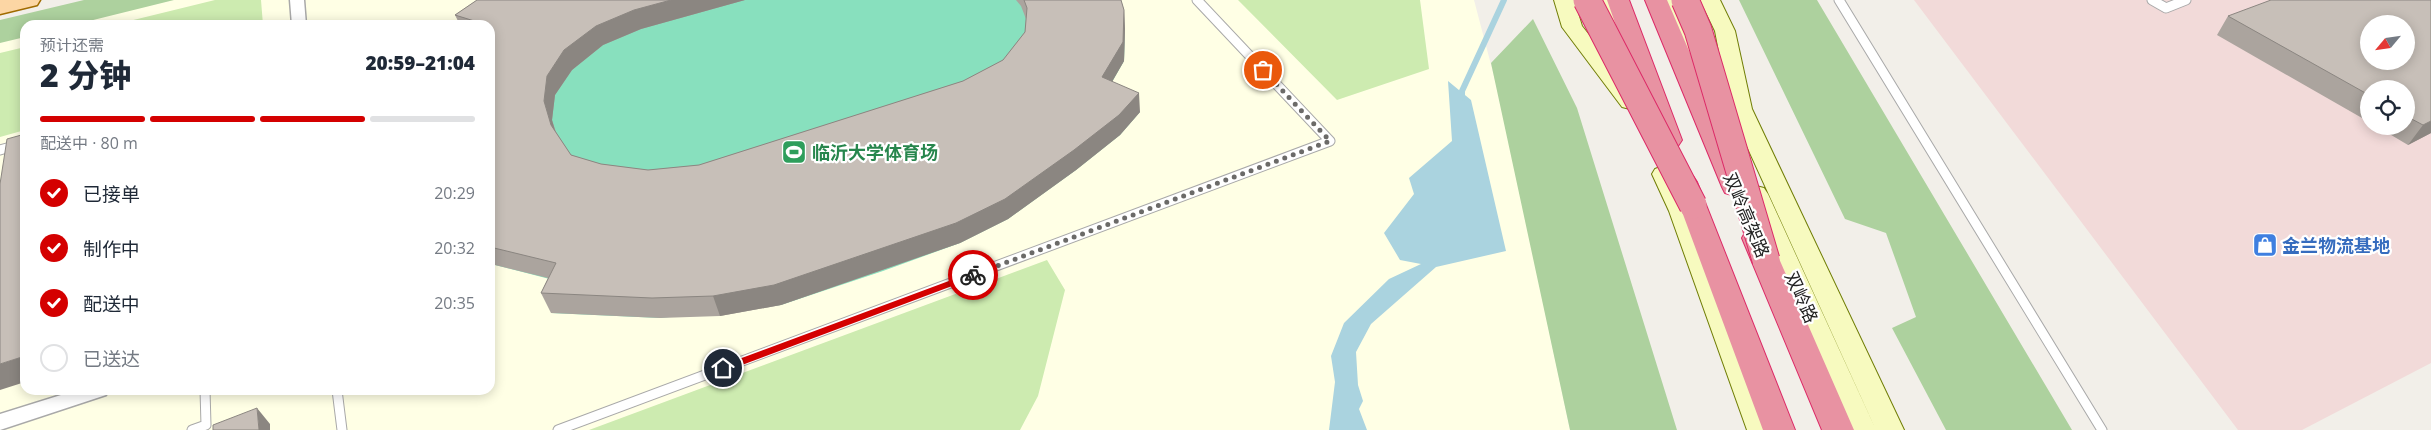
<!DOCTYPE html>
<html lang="zh">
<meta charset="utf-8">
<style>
body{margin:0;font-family:"Open Sans","Noto Sans SC",sans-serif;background:#f2f2f3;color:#1f2937;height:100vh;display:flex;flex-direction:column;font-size:19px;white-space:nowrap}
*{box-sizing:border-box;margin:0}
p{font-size:16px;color:#747a83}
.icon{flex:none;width:28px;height:28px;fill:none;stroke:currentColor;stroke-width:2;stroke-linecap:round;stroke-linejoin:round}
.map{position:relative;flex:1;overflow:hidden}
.sheet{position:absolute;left:20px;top:20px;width:475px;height:375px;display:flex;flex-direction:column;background:#fff;border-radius:15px;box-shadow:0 2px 12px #0003}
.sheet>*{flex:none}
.needle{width:32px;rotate:241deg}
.fabs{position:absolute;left:2360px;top:15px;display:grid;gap:10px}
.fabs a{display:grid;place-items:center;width:55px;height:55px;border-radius:50%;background:#fff;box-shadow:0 2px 12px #0003;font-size:25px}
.pin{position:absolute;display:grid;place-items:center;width:42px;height:42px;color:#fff;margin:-21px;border:2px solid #fff;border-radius:50%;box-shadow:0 1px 5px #0007}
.courier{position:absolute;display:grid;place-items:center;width:50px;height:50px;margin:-25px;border:4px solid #d40000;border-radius:50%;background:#fff;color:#222;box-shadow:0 1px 6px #0007}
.summary em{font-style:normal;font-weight:800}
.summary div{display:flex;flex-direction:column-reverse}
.summary{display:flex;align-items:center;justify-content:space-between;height:85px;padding:0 20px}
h1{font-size:32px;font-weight:800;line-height:38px}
.bar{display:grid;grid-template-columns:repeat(4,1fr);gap:8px 5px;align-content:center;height:60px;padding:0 20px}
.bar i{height:6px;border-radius:4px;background:#e0e1e3}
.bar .current{background:#d40000}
.bar p{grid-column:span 4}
ol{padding:0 20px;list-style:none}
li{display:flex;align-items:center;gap:15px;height:55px}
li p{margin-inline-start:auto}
li .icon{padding:5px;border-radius:50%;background:#d40000;color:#fff;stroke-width:4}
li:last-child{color:#747a83}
li i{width:28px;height:28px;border:2px solid #e0e1e3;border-radius:50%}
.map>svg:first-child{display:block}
.commercial{fill:#f2dad9;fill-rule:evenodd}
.education{fill:#ffffe5;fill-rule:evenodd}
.grass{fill:#cdebb0}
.forest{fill:#add19e}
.pitch{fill:#88e0be}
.water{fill:#aad3df}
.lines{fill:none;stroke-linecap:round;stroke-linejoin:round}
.stream{stroke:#aad3df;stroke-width:6}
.lane-casing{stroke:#a9a9a9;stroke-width:11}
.street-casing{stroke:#a9a9a9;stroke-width:3}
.secondary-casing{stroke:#707d05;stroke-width:2}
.primary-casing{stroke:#a06b00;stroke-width:3}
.highway-casing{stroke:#dc2a67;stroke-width:2}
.lane{stroke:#fff;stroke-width:9}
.street{fill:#fff;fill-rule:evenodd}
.secondary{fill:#f7fabf;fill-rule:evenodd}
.primary{fill:#fcd6a4;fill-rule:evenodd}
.highway{fill:#e892a2;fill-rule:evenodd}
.highway-bridge-casing{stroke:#dc2a67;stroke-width:29;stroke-linecap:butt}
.highway-bridge{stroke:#e892a2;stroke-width:27}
.wall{fill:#aba49e}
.shaded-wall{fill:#8b8681}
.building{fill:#c7bfb8;stroke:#8b8681;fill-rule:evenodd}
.route{fill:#d40000}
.done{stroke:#6b6a68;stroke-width:5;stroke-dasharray:0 9}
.labels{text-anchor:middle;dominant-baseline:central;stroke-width:4.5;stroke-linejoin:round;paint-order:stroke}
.leisure-label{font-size:18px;font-weight:bold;fill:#27864d;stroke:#fff;text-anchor:start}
.street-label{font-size:18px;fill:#222;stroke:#fff}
.shop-label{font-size:18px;font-weight:bold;fill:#366cbe;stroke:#fff;text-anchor:start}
</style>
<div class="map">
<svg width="2431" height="430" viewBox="0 0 2431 430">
<rect width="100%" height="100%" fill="#f2efe9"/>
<path class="commercial" d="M 1914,0 L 2431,0 L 2431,363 L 2302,430 L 2238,430 ZM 2369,24 L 2406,24 L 2406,61 L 2369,61 ZM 2369,89 L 2406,89 L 2406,126 L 2369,126 Z"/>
<path class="education" d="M 99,0 L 1474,0 L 1500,99 L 1570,430 L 0,430 L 0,24 ZM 25,25 L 490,25 L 490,390 L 25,390 Z"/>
<path class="grass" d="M 215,0 L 261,0 L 263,25 L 113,25 Z
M 1238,0 L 1420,0 L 1429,69 L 1337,100 Z
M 25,47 L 25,130 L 0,137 L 0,53 Z
M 1047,260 L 1065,290 L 1038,396 L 1020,430 L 589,430 Z"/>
<path class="forest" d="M 84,0 L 174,0 L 73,25 L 25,25 L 25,37 L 0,43 L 0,20 Z
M 1739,0 L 1817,0 L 2072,430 L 1946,430 L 1892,328 L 1916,317 L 1886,233 L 1845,219 Z
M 1533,19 L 1577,108 L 1677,430 L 1570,430 L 1491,63 Z"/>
<path class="pitch" d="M 513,0 L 1114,0 L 1125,29 L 1124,61 L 1104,96 L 1140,112 L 1120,135 L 1076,170 L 1008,219 L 960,243 L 883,271 L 781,305 L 660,318 L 551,313 L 565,283 L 495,265 L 490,25 L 476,25 Z"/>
<path class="water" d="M 1448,81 L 1471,100 L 1506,251 L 1436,267 L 1371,324 L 1356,352 L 1358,385 L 1363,401 L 1359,409 L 1367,430 L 1329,430 L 1335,382 L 1331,356 L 1344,323 L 1389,279 L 1421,264 L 1400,260 L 1384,233 L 1414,194 L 1409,178 L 1452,141 Z"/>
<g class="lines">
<path class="stream" d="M 1462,98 L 1462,91 L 1504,0"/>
<defs>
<path id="lane" d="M 1839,0 L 2102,430
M 2152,0 L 2166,8 L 2186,0
M 0,150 L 25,143
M 337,390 L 342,430
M 192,430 L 206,425 L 205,390
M 558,430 L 1330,141 L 1197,0"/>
<path id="street" d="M 290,0 L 304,0 L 306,25 L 292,25 Z
M 77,390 L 108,390 L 106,395 L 0,430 L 0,414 Z"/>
<path id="secondary" d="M 1554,0 L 1574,0 L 1582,26 L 1638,97 L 1641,102 L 1638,107 L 1630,109 L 1622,107 L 1562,27 Z
M 1596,0 L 1616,0 L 1626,44 L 1623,48 L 1616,50 L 1609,48 L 1606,44 Z
M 1660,0 L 1680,0 L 1709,65 L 1706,69 L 1699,71 L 1692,69 L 1689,65 Z
M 1700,0 L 1720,0 L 1735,31 L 1752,109 L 1904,430 L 1876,430 L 1730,109 L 1715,31 Z
M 1663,166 L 1671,169 L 1693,211 L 1775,430 L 1747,430 L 1669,211 L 1652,174 L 1655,169 Z
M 1756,186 L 1764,188 L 1768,194 L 1876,430 L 1848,430 L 1744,194 L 1748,188 Z"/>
<path id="primary" d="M 0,0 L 40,0 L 37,5 L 0,14 Z"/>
<path id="highway" d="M 1607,0 L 1629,0 L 1682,140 L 1678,146 L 1669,148 L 1660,146 L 1656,140 Z
M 1645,0 L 1667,0 L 1748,187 L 1745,193 L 1735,196 L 1725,193 L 1722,187 Z
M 1684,173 L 1693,176 L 1697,182 L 1795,430 L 1763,430 L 1671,182 L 1675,176 Z
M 1756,228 L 1766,231 L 1770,238 L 1854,430 L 1822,430 L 1742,238 L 1746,231 Z"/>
</defs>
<use href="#lane" class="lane-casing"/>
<use href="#street" class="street-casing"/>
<use href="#secondary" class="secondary-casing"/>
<use href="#primary" class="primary-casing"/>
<use href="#highway" class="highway-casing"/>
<use href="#lane" class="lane"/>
<use href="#street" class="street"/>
<use href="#secondary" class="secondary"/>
<use href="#primary" class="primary"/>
<use href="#highway" class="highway"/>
<defs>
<path id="highway-bridge" d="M 1587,0 L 1693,205
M 1685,0 L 1698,30 L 1766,260"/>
</defs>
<use href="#highway-bridge" class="highway-bridge-casing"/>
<use href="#highway-bridge" class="highway-bridge"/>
</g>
<path class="wall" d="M 477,0 L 745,0 L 641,29 L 603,45 L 572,70 L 555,95 L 552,120 L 556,132 L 571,155 L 601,164 L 648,170 L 699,165 L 963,81 L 1003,60 L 1025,32 L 1026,19 L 1021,6 L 1016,0 L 1121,0 L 1124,10 L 1125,29 L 1124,61 L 1112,81 L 1140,112 L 1120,135 L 1076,170 L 1008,219 L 960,243 L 781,305 L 720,316 L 660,318 L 551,313 L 541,293 L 548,278 L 495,265 L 490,263 L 490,25 L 460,25 L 455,15 Z
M 2431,0 L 2431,133 L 2408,145 L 2376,126 L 2406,126 L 2406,89 L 2369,89 L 2369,122 L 2217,35 L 2228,16 Z"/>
<path class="shaded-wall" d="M 671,0 L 745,0 L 641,29 L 603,45 L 572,70 L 555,95 L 552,120 L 559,144 L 551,125 L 544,101 L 547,76 L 564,50 L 596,26 L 634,10 Z
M 1124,10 L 1125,29 L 1124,61 L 1104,96 L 1102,77 Z
M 1139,93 L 1140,112 L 1120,135 L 1076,170 L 1008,219 L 960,243 L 781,305 L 720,316 L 713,296 Z
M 2431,121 L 2431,133 L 2408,145 L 2423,125 Z
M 25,356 L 25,382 L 0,390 L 0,364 Z
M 257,408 L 270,424 L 270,430 L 259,430 Z"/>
<path class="building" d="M 477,0 L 671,0 L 634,10 L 596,26 L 564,50 L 547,76 L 544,101 L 551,125 L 571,155 L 601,164 L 648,170 L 699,165 L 963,81 L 1003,60 L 1025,32 L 1027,8 L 1024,0 L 1121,0 L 1124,10 L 1123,42 L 1102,77 L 1139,93 L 1119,115 L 1074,150 L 1005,199 L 956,223 L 774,285 L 713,296 L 652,298 L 541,293 L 556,263 L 490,247 L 490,25 L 483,25 L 484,24 L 455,15 Z
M 2271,0 L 2431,0 L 2431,121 L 2423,125 L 2406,116 L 2406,89 L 2369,89 L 2369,95 L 2228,16 ZM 2369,24 L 2406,24 L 2406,61 L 2369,61 Z
M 25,134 L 25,356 L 0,364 L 0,184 L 7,139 Z
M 257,408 L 259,430 L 213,430 L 213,425 Z"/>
<path class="route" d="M 973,272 L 977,275 L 976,277 L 726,371 L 720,371 L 719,368 L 720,366 Z"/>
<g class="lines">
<path class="done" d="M 973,275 L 1330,141 L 1263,70"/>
</g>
<defs>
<symbol id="stadium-square" viewBox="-11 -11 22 22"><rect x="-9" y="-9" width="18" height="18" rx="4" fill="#2e9e5b" stroke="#fff"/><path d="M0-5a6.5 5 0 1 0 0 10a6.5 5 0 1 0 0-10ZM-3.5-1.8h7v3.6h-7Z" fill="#fff"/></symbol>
<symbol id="shop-square" viewBox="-11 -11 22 22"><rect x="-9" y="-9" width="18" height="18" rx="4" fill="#3f7fe0" stroke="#fff"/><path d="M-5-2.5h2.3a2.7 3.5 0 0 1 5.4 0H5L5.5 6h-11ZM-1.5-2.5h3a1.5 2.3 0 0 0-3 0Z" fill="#fff"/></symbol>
</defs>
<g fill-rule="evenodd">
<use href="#stadium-square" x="780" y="138" width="28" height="28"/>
<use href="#shop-square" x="2251" y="231" width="28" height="28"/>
</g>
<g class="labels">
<g class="leisure-label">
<text x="812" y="152">临沂大学体育场</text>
</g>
<g class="street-label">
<text transform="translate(1747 215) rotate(67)">双岭高架路</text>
<text transform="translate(1802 297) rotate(66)">双岭路</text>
</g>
<g class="shop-label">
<text x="2282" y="245">金兰物流基地</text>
</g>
</g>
</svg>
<div class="fabs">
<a><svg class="needle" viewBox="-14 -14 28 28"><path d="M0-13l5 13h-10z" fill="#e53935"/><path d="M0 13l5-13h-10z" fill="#747a83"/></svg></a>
<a><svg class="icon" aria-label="locate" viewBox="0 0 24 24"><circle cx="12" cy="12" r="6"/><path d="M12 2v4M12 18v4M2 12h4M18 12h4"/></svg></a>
</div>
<div class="pin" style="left:1263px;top:70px;background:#ea580c"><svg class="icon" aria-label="bag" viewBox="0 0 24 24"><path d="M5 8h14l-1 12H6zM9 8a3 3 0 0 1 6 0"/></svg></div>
<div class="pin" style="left:723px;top:368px;background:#1f2937"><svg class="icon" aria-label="home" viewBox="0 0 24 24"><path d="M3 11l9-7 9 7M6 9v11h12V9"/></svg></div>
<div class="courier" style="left:973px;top:275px"><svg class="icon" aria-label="bike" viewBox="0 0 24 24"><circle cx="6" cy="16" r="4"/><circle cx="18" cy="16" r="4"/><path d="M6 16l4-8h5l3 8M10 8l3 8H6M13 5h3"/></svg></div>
<section class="sheet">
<div class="summary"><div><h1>2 分钟</h1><p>预计还需</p></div><em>20:59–21:04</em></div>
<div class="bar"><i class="current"></i><i class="current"></i><i class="current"></i><i></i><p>配送中 · 80 m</p></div>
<ol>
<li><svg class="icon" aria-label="check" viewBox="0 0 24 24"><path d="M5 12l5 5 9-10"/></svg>已接单<p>20:29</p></li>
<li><svg class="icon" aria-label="check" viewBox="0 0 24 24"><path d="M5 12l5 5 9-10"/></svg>制作中<p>20:32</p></li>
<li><svg class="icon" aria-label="check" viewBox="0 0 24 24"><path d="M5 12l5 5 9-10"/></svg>配送中<p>20:35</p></li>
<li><i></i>已送达</li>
</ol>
</section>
</div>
